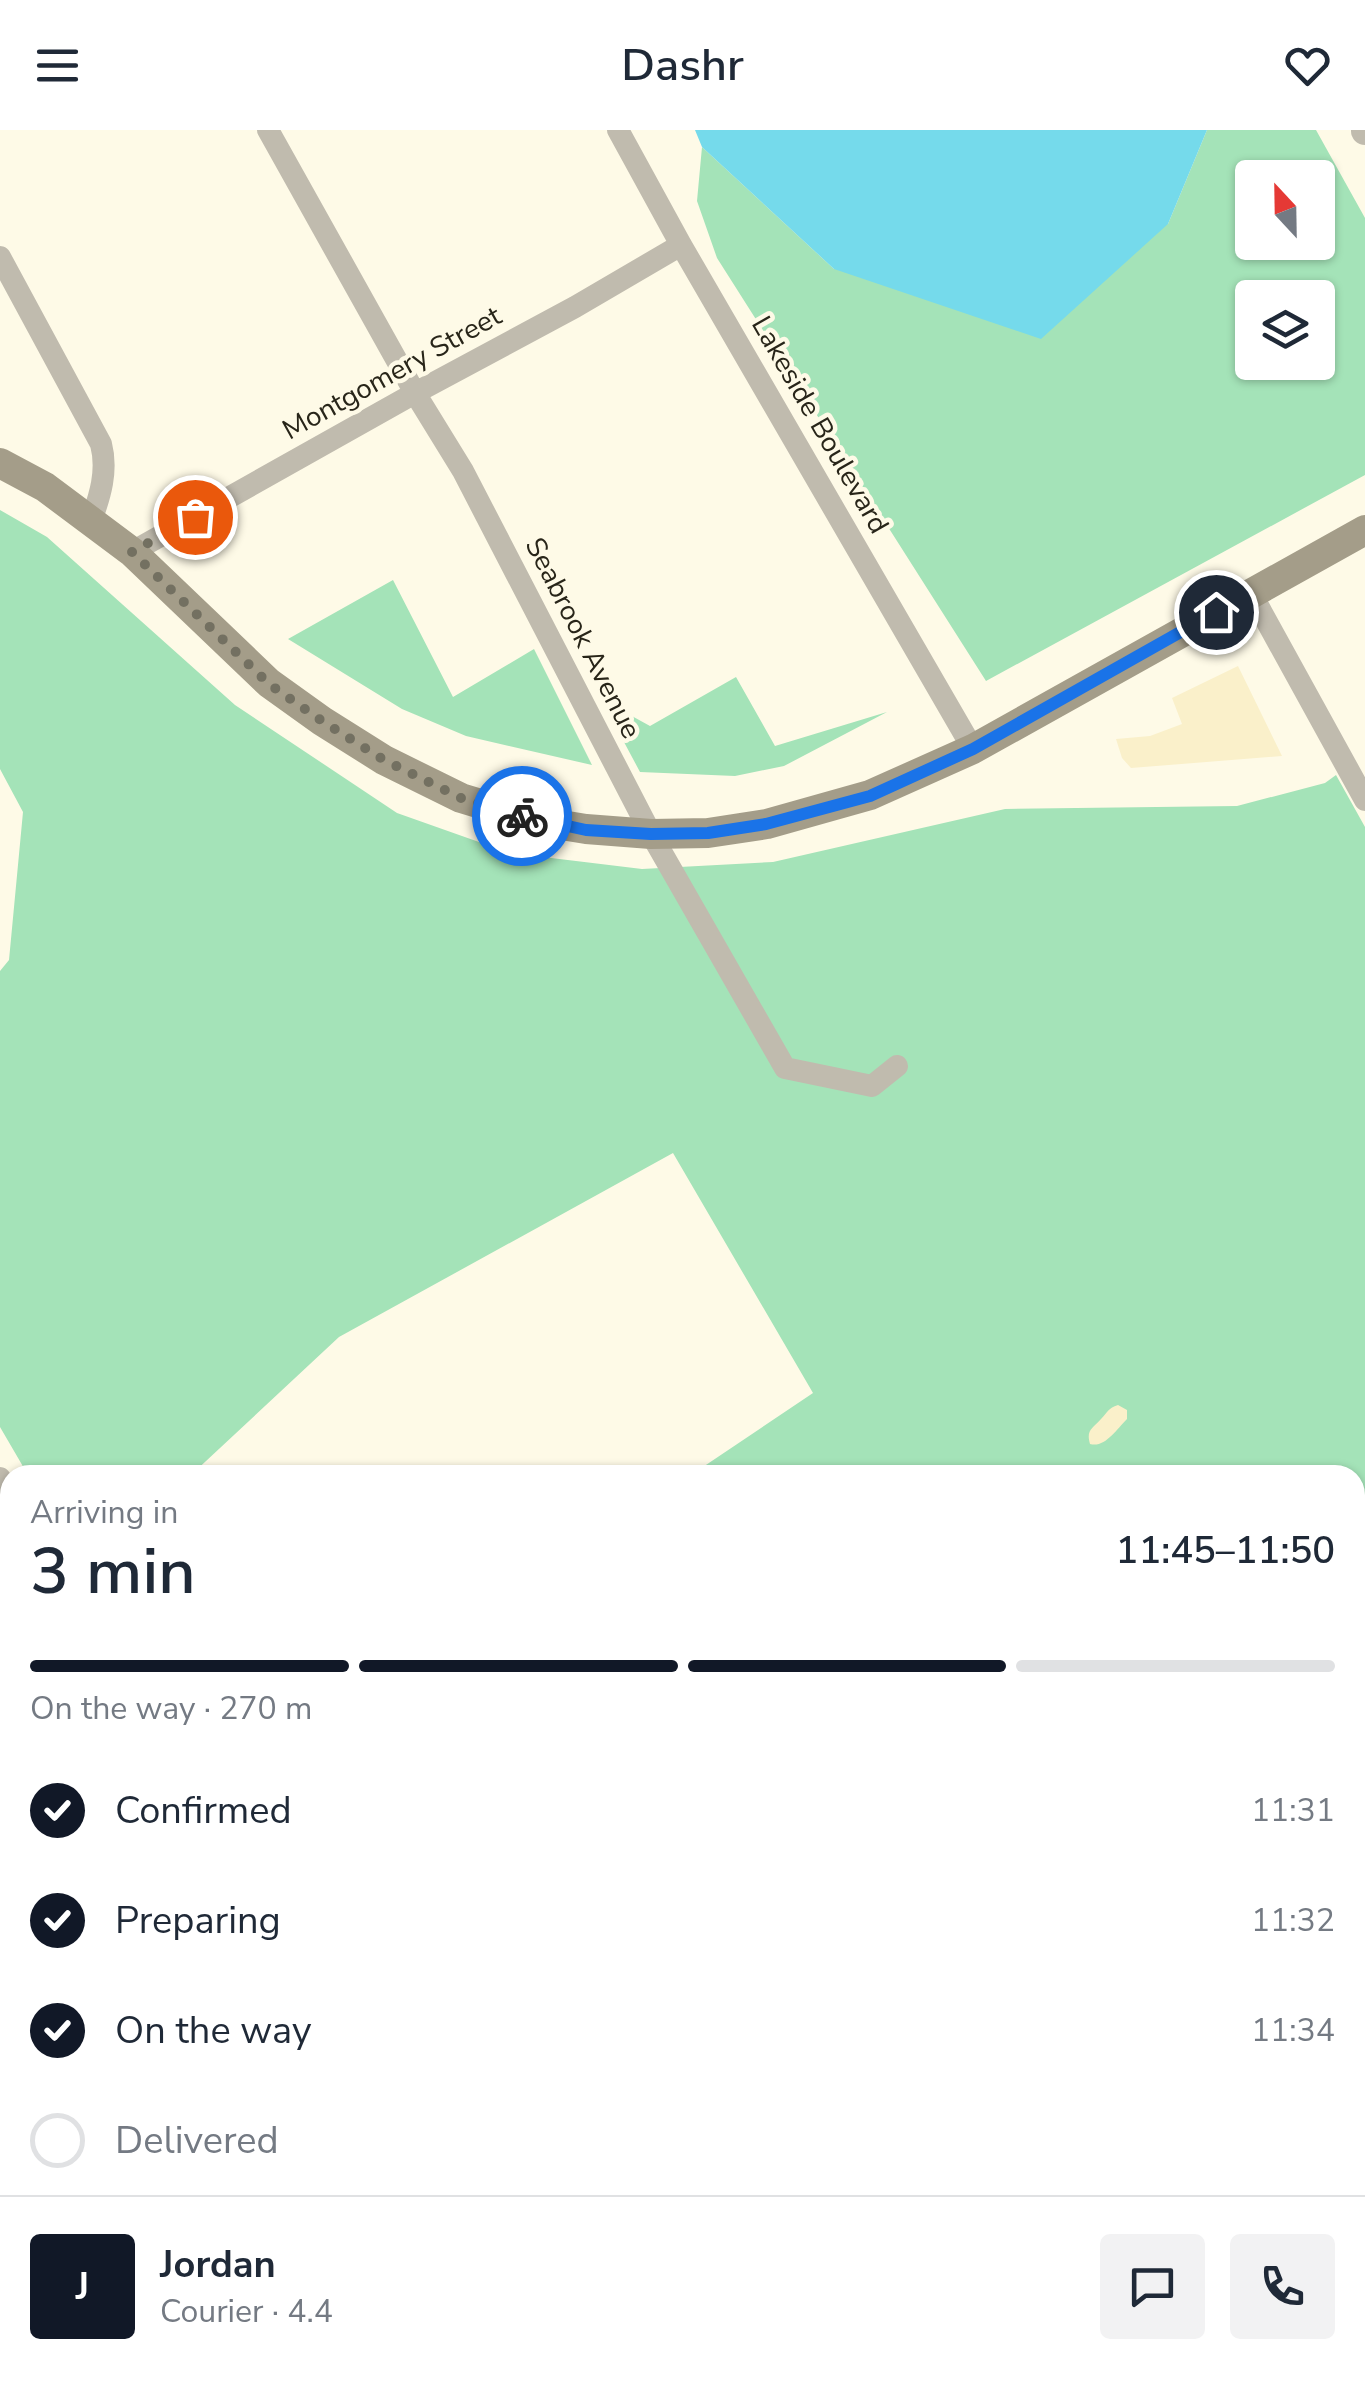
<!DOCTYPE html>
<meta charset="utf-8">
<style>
body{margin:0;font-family:"Nunito Sans",sans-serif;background:#f2f2f3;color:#1f2937;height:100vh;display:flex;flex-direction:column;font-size:38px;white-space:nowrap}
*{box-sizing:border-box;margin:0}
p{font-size:32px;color:#747a83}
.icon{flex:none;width:55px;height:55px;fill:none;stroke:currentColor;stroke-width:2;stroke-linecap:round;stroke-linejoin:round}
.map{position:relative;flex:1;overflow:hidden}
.sheet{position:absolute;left:0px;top:1335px;width:1365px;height:932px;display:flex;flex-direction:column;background:#fff;border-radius:30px 30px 0 0;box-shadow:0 2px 8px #0004}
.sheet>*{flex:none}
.needle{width:65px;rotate:338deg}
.controls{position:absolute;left:1235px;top:30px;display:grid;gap:20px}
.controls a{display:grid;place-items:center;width:100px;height:100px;border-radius:10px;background:#fff;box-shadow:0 2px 8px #0004;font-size:50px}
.pin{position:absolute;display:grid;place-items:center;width:85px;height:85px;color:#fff;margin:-42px;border:5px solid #fff;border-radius:50%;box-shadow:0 2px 10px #0007}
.courier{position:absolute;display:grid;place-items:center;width:100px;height:100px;margin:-50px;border:8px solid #1a73e8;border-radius:50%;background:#fff;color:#222;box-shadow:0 2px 12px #0007}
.head em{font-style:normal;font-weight:600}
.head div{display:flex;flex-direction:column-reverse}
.head{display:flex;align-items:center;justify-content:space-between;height:170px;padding:0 30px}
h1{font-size:65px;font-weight:600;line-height:75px}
.bar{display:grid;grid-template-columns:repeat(4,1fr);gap:15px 10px;align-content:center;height:120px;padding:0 30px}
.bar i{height:12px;border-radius:8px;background:#e0e1e3}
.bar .on{background:#111827}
.bar p{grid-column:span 4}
.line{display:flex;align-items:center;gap:25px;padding:0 30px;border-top:2px solid #e0e1e3}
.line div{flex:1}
.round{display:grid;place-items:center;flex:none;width:105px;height:105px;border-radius:10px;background:#f2f2f3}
ol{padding:0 30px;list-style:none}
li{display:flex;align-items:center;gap:30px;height:110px}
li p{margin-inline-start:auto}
li .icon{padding:10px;border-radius:50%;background:#111827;color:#fff;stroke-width:4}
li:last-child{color:#747a83}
li i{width:55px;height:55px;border:5px solid #e0e1e3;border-radius:50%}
header{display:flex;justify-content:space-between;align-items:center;height:130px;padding:0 30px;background:#fff;font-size:45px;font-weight:600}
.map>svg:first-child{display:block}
.green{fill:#a4e3b8;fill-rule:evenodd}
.sand{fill:#faf0ca}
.water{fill:#75daeb}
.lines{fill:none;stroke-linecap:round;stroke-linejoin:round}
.path{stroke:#a9a595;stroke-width:4;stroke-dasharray:5 5;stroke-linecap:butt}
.service{stroke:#c0bbae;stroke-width:11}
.minor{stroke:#c0bbae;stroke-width:22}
.tertiary{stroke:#c0bbae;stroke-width:28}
.secondary{stroke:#a49d89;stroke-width:30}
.done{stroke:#737061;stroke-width:10;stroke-dasharray:0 18}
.route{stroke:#1a73e8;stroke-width:12}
.labels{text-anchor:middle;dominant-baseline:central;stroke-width:9;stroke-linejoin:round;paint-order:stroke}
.street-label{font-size:28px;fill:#282519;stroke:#fefae7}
</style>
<header><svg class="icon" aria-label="menu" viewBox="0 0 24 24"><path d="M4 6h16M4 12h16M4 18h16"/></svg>Dashr<svg class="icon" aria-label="heart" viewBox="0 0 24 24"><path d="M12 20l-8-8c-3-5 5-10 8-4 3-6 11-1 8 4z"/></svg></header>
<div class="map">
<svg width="1365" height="2266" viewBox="0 0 1365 2266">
<rect width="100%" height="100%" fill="#fefae7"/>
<path class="green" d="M 1207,0 L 1316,0 L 1365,88 L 1365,345 L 986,551 L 717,128 L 697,71 L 702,17 L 834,139 L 1168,94 ZM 1252,48 L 1318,48 L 1318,112 L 1252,112 ZM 1252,168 L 1318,168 L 1318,232 L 1252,232 Z
M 0,380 L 47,407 L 235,575 L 397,683 L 510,723 L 642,739 L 773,732 L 1005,679 L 1237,676 L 1325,653 L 1336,645 L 1365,697 L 1365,2266 L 0,2266 L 0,1869 L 10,1862 L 10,2258 L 1355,2258 L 1355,1345 L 691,1345 L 813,1263 L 673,1023 L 339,1207 L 191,1345 L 28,1345 L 0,1297 L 0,841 L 9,830 L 23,682 L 0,639 Z
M 393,450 L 453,567 L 534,519 L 592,635 L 466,606 L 402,579 L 288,509 Z
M 736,547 L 775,616 L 887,582 L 784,636 L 735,646 L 640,642 L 601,569 L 650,596 Z"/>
<path class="sand" d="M 1238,536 L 1282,626 L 1131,638 L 1122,628 L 1116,609 L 1150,606 L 1182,594 L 1172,568 Z
M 1118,1275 L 1127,1280 L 1127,1289 C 1116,1300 1105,1318 1090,1314 C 1086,1300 1092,1299 1101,1289 C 1108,1282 1108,1278 1118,1275 Z
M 1355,1571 C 1365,1580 1365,1603 1365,1618 L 1361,1620 L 1355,1619 Z"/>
<path class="water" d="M 695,0 L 1207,0 L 1168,94 L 1041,209 L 834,139 L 702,17 Z
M 10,1980 L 10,2084 L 0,2080 L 0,1983 Z"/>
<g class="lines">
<path class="path" d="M 0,1934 L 10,1932
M 0,2172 L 10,2168
M 222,2258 L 228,2266
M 1022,2266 L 1025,2258"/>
<path class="service" d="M 0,1578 L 10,1596
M 0,1676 L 10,1694"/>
<path class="minor" d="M 268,0 L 415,263 L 463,341 L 651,704 L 785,938 L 872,956 L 897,936
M 618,0 L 681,115 L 973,619
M 0,127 L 101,314 C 108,341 100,366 91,391
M 132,422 L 415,263 L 575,177 L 681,115
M 1251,463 L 1365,670
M 0,1348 L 10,1366
M 0,1436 L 10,1454
M 0,1845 L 10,1832"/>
<path class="tertiary" d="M 1365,0 L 1365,1"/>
<path class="secondary" d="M 0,333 L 45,357 L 132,422 L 269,553 L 322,591 L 384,630 L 461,668 L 537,691 L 586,699 L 651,704 L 708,703 L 767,694 L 870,665 L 973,619 L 1365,400"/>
</g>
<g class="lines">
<path class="done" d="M 195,387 L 132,422 L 269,554 L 322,591 L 384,630 L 461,668 L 522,686"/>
<path class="route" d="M 522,686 L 586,700 L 651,704 L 708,703 L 766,694 L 870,666 L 973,619 L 1216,482"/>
</g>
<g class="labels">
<g class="street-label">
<text transform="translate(392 243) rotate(-29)">Montgomery Street</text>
<text transform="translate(820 295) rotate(60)">Lakeside Boulevard</text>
<text transform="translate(583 508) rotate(63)">Seabrook Avenue</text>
</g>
</g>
</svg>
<div class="controls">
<a><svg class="needle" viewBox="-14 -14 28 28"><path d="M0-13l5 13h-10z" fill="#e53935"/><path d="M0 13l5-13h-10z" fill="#747a83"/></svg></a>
<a><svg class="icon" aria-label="layers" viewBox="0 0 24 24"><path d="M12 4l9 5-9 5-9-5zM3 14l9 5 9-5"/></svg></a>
</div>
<div class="pin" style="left:195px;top:387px;background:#ea580c"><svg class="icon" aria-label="bag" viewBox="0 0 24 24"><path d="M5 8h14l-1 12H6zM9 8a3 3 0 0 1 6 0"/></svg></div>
<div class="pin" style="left:1216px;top:482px;background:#1f2937"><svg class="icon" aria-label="home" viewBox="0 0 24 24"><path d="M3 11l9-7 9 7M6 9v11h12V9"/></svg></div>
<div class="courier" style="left:522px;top:686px"><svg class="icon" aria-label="bike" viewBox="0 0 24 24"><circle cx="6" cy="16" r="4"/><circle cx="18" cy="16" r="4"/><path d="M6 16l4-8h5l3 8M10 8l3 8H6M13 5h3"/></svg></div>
<section class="sheet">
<div class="head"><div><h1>3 min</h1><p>Arriving in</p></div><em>11:45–11:50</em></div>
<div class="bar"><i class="on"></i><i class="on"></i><i class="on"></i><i></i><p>On the way · 270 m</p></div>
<ol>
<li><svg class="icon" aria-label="check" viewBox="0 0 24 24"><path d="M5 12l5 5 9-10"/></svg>Confirmed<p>11:31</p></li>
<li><svg class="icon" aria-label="check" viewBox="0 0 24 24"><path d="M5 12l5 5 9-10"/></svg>Preparing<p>11:32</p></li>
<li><svg class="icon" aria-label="check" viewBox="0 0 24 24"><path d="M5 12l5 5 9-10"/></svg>On the way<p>11:34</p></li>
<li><i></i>Delivered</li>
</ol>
<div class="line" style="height:180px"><b class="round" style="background:#111827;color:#fff">J</b><div><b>Jordan</b><p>Courier · 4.4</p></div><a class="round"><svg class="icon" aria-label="chat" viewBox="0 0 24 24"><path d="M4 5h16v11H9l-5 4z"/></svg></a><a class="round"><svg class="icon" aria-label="phone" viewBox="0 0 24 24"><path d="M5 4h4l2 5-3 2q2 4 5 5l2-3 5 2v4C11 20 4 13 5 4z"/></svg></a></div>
</section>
</div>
